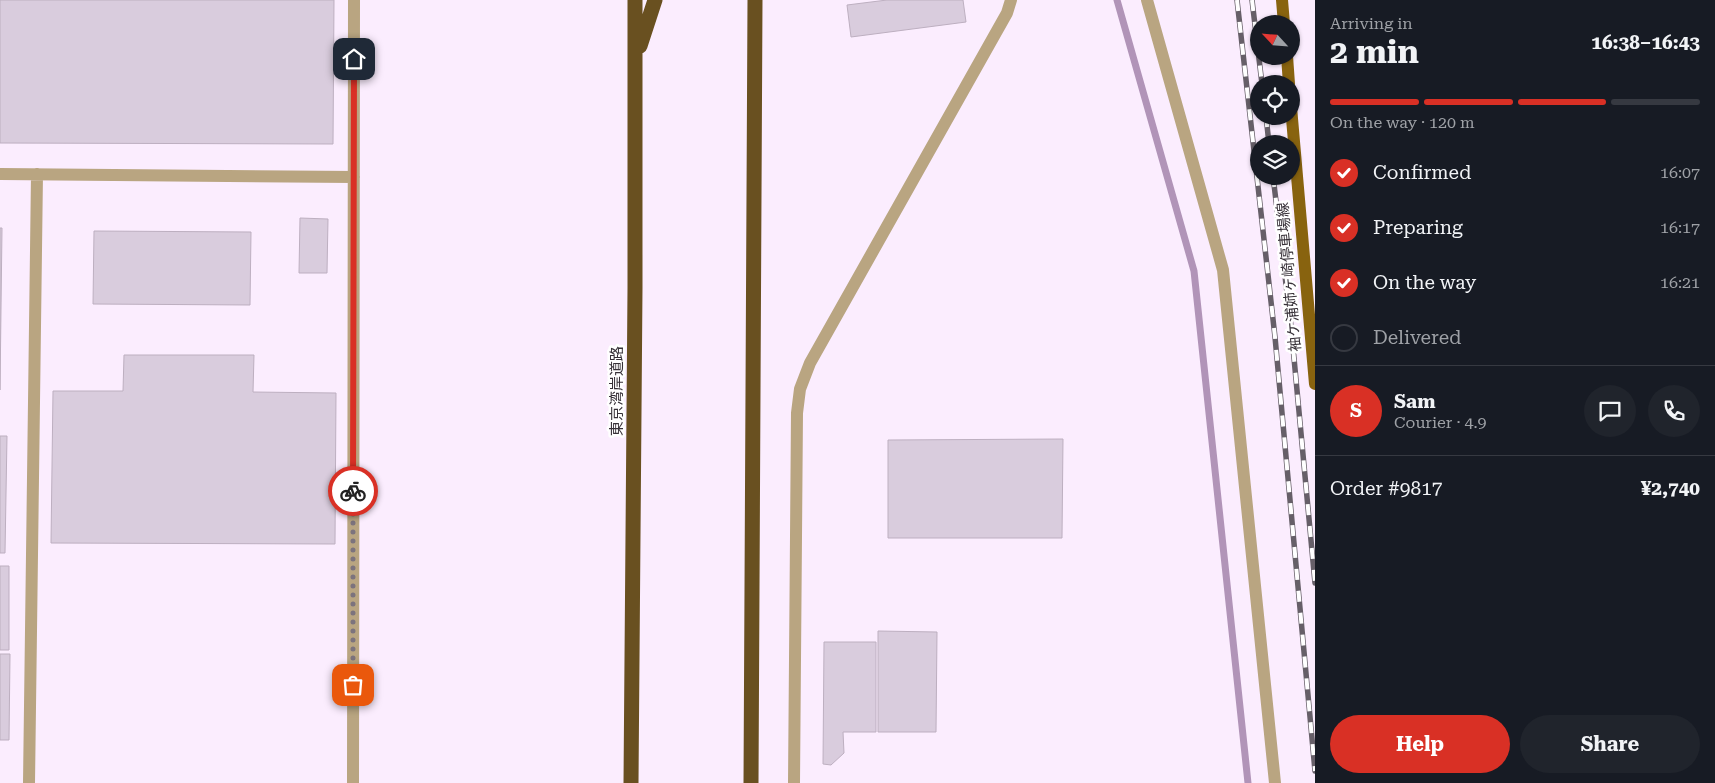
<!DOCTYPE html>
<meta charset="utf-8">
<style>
body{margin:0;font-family:"Roboto Serif","Noto Sans JP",serif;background:#20242c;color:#f1f3f6;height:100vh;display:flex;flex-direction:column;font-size:19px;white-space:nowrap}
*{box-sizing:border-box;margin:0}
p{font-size:16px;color:#9ea1a6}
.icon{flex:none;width:28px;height:28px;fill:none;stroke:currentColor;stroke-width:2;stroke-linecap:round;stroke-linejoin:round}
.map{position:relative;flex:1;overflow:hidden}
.details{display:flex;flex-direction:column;background:#171b24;width:400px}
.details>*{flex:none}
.needle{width:32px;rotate:296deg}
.controls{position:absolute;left:1250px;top:15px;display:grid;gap:10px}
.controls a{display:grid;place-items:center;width:50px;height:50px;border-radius:50%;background:#171b24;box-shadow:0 1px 4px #0004;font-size:25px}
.pin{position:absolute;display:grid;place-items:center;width:42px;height:42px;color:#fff;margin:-21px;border-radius:10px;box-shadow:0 2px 8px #0006}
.courier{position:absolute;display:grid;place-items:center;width:50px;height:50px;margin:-25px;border:4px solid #d93025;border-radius:50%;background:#fff;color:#222;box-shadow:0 1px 6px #0007}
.overview em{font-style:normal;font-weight:700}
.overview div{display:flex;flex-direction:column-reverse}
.overview{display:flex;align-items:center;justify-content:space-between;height:85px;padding:0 15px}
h1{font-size:32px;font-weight:700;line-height:38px}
.bar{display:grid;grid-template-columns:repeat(4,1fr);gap:8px 5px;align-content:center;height:60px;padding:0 15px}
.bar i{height:6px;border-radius:4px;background:#363941}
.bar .on{background:#d93025}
.bar p{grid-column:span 4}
.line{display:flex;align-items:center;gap:12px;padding:0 15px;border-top:1px solid #363941}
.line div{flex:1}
.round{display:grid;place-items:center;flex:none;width:52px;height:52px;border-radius:26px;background:#20242c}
ol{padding:0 15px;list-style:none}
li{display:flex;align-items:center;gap:15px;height:55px}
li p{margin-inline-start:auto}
li .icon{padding:5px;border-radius:50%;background:#d93025;color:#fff;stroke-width:4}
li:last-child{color:#9ea1a6}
li i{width:28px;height:28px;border:2px solid #363941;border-radius:50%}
.primary-button{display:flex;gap:10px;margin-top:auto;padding:10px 15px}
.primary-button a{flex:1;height:58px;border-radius:30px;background:#d93025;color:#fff;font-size:20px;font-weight:700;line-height:58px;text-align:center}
.primary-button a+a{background:#20242c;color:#f1f3f6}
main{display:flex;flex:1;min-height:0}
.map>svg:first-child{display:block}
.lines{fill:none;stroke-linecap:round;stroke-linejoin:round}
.stream{stroke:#b194b8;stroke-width:7}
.building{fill:#d9ccdd;stroke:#bdafc0}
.minor{stroke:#b9a581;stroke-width:12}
.major{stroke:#88630f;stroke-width:12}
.highway{stroke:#695020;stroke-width:15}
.rail-casing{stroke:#665f68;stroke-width:5.5}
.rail{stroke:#fff;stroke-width:4;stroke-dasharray:11;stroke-linecap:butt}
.done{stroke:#7c737d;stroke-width:5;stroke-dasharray:0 9}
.route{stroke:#d93025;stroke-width:6}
.labels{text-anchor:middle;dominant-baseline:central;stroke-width:5;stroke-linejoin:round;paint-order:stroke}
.street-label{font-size:15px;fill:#373138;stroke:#fff}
</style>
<main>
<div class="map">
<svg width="1315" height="783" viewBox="0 0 1315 783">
<rect width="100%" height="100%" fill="#fbedfe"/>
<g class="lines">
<path class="stream" d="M 1117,0 L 1194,271 L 1248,783"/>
</g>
<path class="building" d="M 0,0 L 334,0 L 333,144 L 0,143 Z
M 887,0 L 963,0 L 966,22 L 851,37 L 847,5 Z
M 300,218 L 328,219 L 327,273 L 299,273 Z
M 0,228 L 2,228 L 0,390 Z
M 94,231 L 251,232 L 250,305 L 93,304 Z
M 124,355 L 254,355 L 253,392 L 336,393 L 335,544 L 51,543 L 53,391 L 123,391 Z
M 0,436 L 7,436 L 5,553 L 0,553 Z
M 1063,439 L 1062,538 L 888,538 L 888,440 Z
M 0,566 L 9,566 L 9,650 L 0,650 Z
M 878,631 L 937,632 L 936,732 L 878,732 Z
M 824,642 L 876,642 L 876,732 L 843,732 L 844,753 L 831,765 L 823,764 Z
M 0,654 L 10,654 L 9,740 L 0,740 Z"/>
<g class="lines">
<path class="minor" d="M 1147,0 L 1223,270 L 1275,783
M 0,174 L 354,177
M 29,783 L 37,174
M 353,783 L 354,0
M 794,783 L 797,413 L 800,389 L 810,363 L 1007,13 L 1011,0"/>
<path class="major" d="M 1282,0 L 1284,24
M 1287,56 L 1289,84
M 1291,107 L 1315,384"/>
<path class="highway" d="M 640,46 L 655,0
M 631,783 L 635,288 L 635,0
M 751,783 L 755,0"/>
<defs>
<path id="rail" d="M 1237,0 L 1275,337 L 1315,771
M 1252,0 L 1262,84
M 1266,116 L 1269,144
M 1273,176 L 1291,326 L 1315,583"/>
</defs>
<use href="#rail" class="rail-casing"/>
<use href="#rail" class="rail"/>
</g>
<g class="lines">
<path class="done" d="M 353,685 L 353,491"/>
<path class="route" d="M 353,491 L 354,59"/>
</g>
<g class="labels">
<g class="street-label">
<text transform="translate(1289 277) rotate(-95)">袖ケ浦姉ヶ崎停車場線</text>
<text transform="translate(617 391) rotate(-90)">東京湾岸道路</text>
</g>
</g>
</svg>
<div class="controls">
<a><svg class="needle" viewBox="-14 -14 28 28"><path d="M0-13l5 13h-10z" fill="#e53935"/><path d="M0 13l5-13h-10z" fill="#9ea1a6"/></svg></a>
<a><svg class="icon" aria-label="locate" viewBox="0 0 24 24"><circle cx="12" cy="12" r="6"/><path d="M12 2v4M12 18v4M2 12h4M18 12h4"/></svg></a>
<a><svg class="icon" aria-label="layers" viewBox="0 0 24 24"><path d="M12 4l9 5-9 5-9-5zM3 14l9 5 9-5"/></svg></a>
</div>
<div class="pin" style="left:353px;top:685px;background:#ea580c"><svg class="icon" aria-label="bag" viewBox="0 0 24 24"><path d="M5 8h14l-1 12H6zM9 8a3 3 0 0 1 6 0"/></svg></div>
<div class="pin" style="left:354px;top:59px;background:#1f2937"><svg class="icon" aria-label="home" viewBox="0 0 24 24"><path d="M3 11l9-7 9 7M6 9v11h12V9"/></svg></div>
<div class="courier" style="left:353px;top:491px"><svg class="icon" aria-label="bike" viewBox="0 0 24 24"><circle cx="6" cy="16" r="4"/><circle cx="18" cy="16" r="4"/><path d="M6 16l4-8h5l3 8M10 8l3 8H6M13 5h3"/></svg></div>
</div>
<section class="details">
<div class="overview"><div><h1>2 min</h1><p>Arriving in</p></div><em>16:38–16:43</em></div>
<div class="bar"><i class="on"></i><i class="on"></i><i class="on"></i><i></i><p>On the way · 120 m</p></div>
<ol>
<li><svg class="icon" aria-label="check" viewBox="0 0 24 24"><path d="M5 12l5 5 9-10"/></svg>Confirmed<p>16:07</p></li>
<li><svg class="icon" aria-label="check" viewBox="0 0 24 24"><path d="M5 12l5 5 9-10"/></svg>Preparing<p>16:17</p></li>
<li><svg class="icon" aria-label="check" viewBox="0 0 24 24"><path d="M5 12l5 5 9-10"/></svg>On the way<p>16:21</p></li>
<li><i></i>Delivered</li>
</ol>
<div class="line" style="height:90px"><b class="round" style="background:#d93025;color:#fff">S</b><div><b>Sam</b><p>Courier · 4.9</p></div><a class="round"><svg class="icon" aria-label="chat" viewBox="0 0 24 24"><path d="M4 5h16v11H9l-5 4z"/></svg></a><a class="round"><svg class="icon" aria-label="phone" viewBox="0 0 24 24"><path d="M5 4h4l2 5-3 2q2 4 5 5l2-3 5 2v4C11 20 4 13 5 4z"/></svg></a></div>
<div class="line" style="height:65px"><div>Order #9817</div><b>¥2,740</b></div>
<div class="primary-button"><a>Help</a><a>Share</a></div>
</section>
</main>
